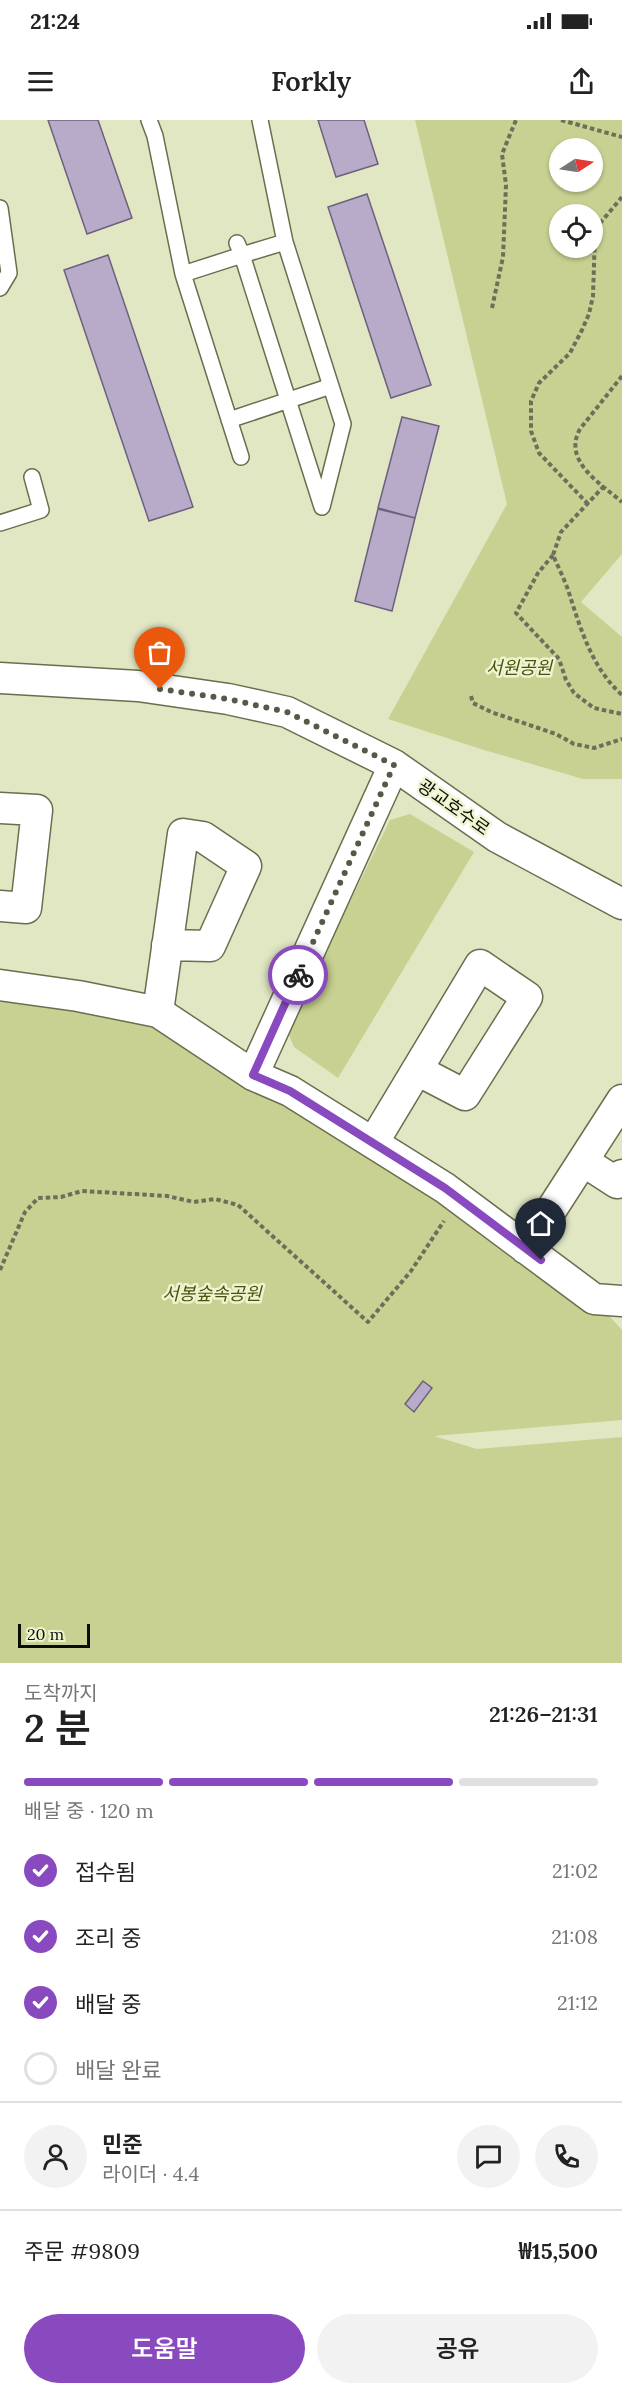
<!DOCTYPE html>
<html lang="ko">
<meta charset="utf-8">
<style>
body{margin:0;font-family:Lora,"Noto Sans KR",serif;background:#f2f2f2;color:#222;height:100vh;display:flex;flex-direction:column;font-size:22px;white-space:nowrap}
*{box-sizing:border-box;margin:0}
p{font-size:20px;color:#767676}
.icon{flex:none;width:33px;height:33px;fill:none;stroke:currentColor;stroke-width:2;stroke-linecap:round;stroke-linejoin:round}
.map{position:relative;height:1543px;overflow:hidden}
.side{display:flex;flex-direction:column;background:#fff;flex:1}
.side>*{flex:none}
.needle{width:39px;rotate:78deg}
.controls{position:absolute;left:549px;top:18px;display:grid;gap:12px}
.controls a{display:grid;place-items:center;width:54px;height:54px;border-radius:50%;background:#fff;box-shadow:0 2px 4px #0004;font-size:30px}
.scale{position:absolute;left:18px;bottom:15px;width:72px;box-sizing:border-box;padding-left:6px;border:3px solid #0b0d03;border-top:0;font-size:16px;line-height:21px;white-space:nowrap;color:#0b0d03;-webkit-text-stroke:4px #eef4d0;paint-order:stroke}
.pin{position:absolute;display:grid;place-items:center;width:51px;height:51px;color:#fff;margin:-62px -26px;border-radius:50% 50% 50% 0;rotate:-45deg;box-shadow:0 0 6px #0007}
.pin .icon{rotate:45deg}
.courier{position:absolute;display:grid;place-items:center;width:60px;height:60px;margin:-30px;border:4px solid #894abf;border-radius:50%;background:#fff;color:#222;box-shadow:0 2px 8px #0007}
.overview em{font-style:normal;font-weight:600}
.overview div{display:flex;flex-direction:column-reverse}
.overview{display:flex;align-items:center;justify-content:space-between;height:102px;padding:0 24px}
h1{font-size:39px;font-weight:600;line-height:45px}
.bar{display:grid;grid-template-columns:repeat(4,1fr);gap:9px 6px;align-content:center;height:72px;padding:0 24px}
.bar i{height:8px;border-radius:4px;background:#e0e0e0}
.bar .selected{background:#894abf}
.bar p{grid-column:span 4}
.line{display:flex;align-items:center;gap:15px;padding:0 24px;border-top:2px solid #e0e0e0}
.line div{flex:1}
.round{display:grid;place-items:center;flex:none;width:63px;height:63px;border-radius:32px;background:#f2f2f2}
ol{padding:0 24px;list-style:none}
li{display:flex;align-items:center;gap:18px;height:66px}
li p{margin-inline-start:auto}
li .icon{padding:6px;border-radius:50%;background:#894abf;color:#fff;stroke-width:4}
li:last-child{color:#767676}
li i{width:33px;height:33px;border:3px solid #e0e0e0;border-radius:50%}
.primary-button{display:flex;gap:12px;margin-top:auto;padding:12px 24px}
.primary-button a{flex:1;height:69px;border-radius:36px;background:#894abf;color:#fff;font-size:24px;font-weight:600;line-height:69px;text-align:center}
.primary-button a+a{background:#f2f2f2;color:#222}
.status{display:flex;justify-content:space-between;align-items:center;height:42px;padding:0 30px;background:#fff;direction:ltr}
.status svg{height:16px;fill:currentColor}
header{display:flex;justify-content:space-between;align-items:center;height:78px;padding:0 24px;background:#fff;font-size:27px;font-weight:600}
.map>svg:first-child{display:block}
.green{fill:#c8d191;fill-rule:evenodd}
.building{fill:#b8aac9;stroke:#6e607d;stroke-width:1.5}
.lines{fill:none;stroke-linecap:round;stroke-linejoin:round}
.lane-casing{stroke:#696e4e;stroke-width:18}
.street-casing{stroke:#696e4e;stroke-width:33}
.path{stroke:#6c705a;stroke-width:4;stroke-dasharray:4.5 3;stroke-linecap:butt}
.lane{stroke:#fff;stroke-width:15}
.street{stroke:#fff;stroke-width:30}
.done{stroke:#565946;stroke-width:6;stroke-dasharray:0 10.8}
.route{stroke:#894abf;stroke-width:8}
.labels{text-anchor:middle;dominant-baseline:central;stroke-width:5;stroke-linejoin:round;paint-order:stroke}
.park-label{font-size:18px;font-style:italic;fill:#4b510e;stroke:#eef4d0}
.street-label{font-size:18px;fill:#0b0d03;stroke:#eef4d0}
</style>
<div class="status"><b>21:24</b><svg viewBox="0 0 49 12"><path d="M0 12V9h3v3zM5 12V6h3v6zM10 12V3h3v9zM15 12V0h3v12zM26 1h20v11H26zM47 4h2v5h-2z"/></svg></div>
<header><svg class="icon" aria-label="menu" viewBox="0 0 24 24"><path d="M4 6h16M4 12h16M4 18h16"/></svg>Forkly<svg class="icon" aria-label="share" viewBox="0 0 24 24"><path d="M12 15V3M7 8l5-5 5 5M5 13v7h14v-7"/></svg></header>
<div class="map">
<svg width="622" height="1543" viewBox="0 0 622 1543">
<rect width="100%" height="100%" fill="#e1e7c3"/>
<path class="green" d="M 415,0 L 622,0 L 622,434 L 581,482 L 622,517 L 622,659 L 583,659 L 484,630 L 388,599 L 507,384 ZM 592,28 L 592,62 L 560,62 L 560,28 ZM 592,94 L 592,128 L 560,128 L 560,94 Z
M 410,694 L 474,732 L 338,958 L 294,927 L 287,910 L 390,700 Z
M 0,865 L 158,892 L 594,1179 L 622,1210 L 622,1300 L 434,1316 L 477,1329 L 622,1317 L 622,1543 L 0,1543 Z"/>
<path class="building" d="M 48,0 L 98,0 L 132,98 L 87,114 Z
M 318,0 L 364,0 L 378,44 L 336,57 Z
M 367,74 L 431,265 L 391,278 L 328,87 Z
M 108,135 L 193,387 L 149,401 L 64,150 Z
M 402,297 L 439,306 L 415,398 L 378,388 Z
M 378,389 L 415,398 L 392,491 L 355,481 Z
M 423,1261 L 432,1268 L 414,1292 L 405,1284 Z"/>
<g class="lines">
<defs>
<path id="lane" d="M 149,0 L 155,16 L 183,154 L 241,337
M 260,0 L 285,122 L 343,304 L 322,387 L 242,135 L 285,122
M 0,88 L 9,153 L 0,168
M 183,154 L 242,135 L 237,123
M 229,300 L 331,266
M 0,403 L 41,390 L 32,357"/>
<path id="street" d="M 0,558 L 138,566 L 228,579 L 287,592 L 394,645 L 497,717 L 622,784
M 0,688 L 37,690 L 26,788 L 0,786
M 0,865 L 78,876 L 158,892 L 253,955 L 290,971 L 445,1068 L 594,1179 L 622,1181
M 158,892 L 183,714 L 203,717 L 246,746 L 210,826 L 167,825
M 253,955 L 394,645
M 373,1023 L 480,845 L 527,877 L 465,975 L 417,950
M 583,1041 L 617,1063 L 622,1055
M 526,1129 L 622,980"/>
</defs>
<use href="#lane" class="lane-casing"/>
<use href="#street" class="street-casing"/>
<path class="path" d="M 561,0 L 622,17
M 492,188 L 503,137 L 506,65 L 502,34 L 516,0
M 622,256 L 580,309 C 562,341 601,364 622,382
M 604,366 L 561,412 L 553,435 C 558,447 565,460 569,473 C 581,510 592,548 622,575
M 588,384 L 539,333 L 531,311 L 531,281 L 539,263 L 570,233 L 582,210 L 589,194 L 593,176 L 595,114 L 601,102 L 622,77
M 553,435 L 538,453 L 516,493 L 559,539 L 566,560 L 574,573 L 594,588 L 622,594
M 471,576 L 473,583 L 491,592 L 556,614 L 574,624 L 594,628 L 622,619
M 0,1150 L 25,1092 L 38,1078 L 61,1077 L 82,1071 L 167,1076 L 194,1082 L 215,1079 L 238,1085 L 368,1202 L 411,1151 L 444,1101"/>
<use href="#lane" class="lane"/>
<use href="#street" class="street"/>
</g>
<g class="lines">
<path class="done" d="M 160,569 L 228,579 L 287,592 L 394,645 L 298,855"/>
<path class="route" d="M 298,855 L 253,955 L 290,971 L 445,1068 L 541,1140"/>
</g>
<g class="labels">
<g class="park-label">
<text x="519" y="547">서원공원</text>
<text x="212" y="1173">서봉숲속공원</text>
</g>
<g class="street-label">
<text transform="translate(454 687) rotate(35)">광교호수로</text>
</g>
</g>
</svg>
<div class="controls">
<a><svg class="needle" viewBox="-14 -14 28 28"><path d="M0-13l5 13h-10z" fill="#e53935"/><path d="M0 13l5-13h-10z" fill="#767676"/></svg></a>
<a><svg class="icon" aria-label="locate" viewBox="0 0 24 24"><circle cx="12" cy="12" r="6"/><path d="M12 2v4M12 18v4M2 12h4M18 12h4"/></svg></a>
</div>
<div class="scale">20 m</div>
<div class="pin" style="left:160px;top:569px;background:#ea580c"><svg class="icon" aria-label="bag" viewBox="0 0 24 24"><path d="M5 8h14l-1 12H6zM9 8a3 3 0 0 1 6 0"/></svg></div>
<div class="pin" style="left:541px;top:1140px;background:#1f2937"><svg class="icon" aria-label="home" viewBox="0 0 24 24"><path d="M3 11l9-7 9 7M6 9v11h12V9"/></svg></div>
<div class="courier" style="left:298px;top:855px"><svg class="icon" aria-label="bike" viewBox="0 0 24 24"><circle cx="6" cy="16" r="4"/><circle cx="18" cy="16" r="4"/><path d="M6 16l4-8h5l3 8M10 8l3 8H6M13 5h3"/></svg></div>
</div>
<section class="side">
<div class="overview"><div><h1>2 분</h1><p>도착까지</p></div><em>21:26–21:31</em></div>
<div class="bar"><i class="selected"></i><i class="selected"></i><i class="selected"></i><i></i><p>배달 중 · 120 m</p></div>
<ol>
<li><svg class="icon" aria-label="check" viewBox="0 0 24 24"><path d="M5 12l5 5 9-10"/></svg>접수됨<p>21:02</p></li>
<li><svg class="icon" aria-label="check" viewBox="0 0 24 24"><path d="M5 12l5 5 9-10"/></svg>조리 중<p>21:08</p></li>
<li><svg class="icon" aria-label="check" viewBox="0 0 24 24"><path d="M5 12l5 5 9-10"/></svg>배달 중<p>21:12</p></li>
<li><i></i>배달 완료</li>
</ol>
<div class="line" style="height:108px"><a class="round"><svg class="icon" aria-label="person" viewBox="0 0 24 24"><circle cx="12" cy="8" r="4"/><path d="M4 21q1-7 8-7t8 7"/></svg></a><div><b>민준</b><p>라이더 · 4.4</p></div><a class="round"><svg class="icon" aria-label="chat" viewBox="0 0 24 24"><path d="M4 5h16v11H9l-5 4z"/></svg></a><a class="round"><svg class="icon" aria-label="phone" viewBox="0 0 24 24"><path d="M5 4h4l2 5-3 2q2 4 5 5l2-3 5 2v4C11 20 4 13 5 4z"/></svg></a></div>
<div class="line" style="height:78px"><div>주문 #9809</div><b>₩15,500</b></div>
<div class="primary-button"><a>도움말</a><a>공유</a></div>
</section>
